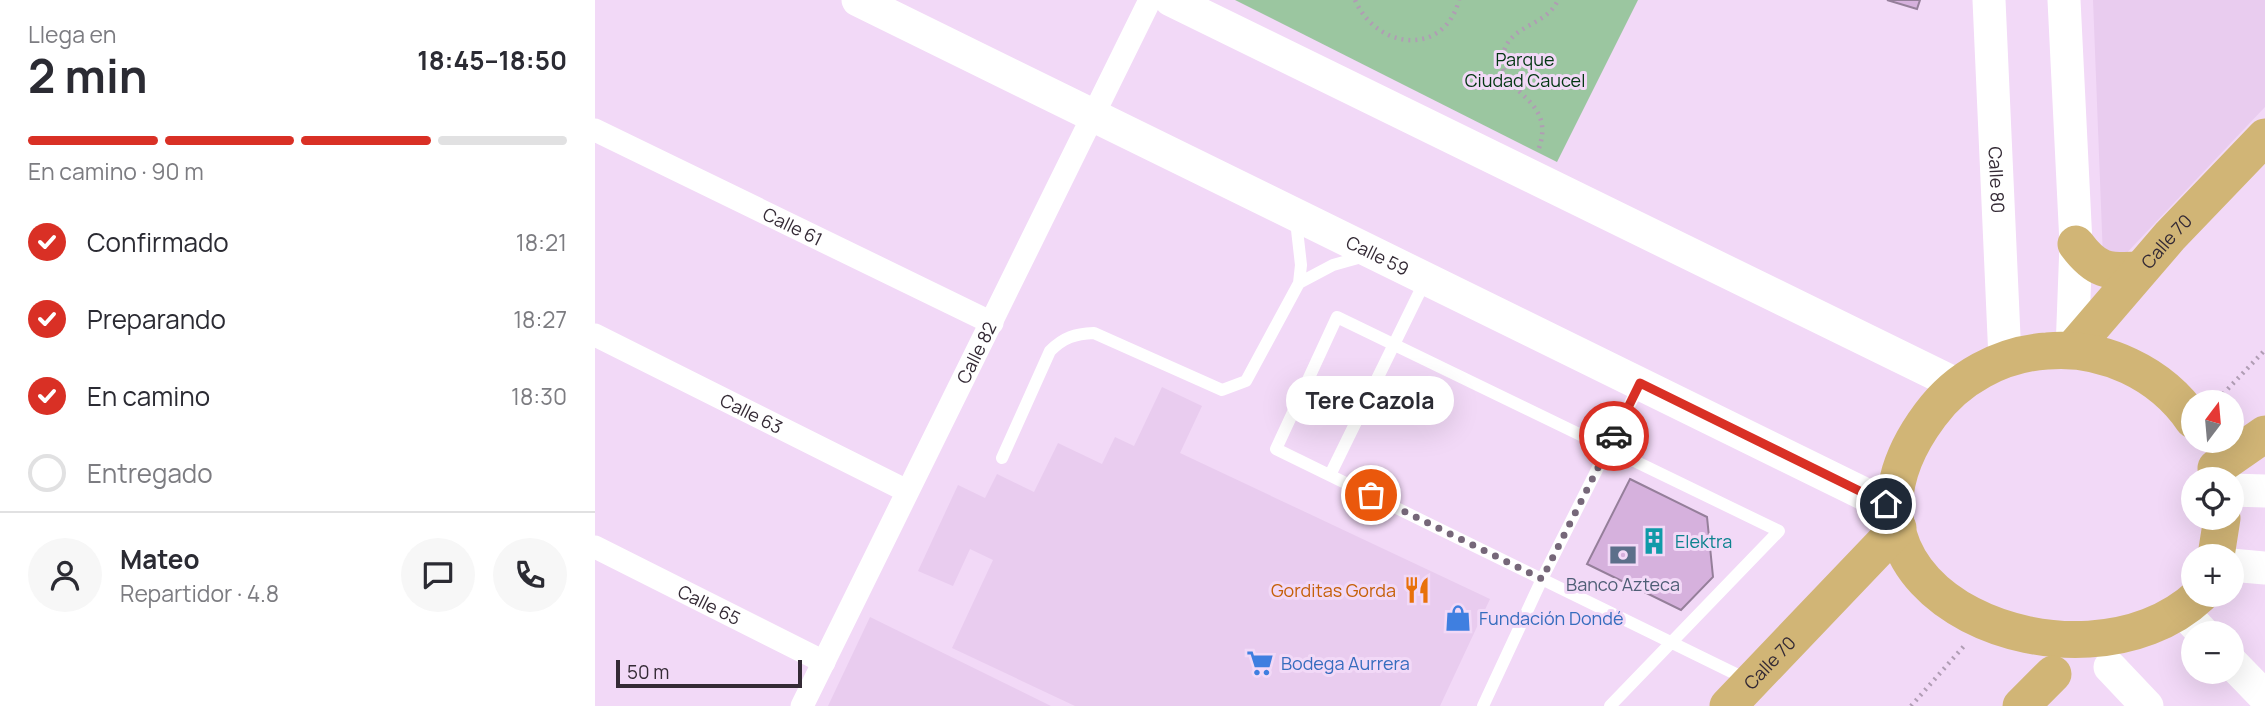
<!DOCTYPE html>
<html lang="es">
<meta charset="utf-8">
<style>
body{margin:0;font-family:Manrope,sans-serif;background:#f7f7f7;color:#2b2b33;height:100vh;display:flex;flex-direction:column;font-size:26px;white-space:nowrap}
*{box-sizing:border-box;margin:0}
p{font-size:23px;color:#7c7c81}
.icon{flex:none;width:38px;height:38px;fill:none;stroke:currentColor;stroke-width:2;stroke-linecap:round;stroke-linejoin:round}
.map{position:relative;flex:1;overflow:hidden}
.side{display:flex;flex-direction:column;background:#fff;width:595px}
.side>*{flex:none}
.needle{width:46px;rotate:16deg}
.tools{position:absolute;left:1586px;top:390px;display:grid;gap:14px}
.tools a{display:grid;place-items:center;width:63px;height:63px;border-radius:50%;background:#fff;box-shadow:0 7px 28px #0002;font-size:35px}
.scale{position:absolute;left:21px;bottom:18px;width:186px;box-sizing:border-box;padding-left:7px;border:4px solid #342a35;border-top:0;font-size:19px;line-height:24px;white-space:nowrap;color:#342a35;-webkit-text-stroke:5px #f2d9f7;paint-order:stroke}
.pin{position:absolute;display:grid;place-items:center;width:60px;height:60px;color:#fff;margin:-30px;border:4px solid #fff;border-radius:50%;box-shadow:0 2px 7px #0007}
.courier{position:absolute;display:grid;place-items:center;width:70px;height:70px;margin:-35px;border:5px solid #d93025;border-radius:50%;background:#fff;color:#222;box-shadow:0 2px 9px #0007}
.bubble{position:absolute;height:49px;border-radius:24px;background:#fff;box-shadow:0 7px 28px #0002;font-size:23px;font-weight:700;line-height:49px;text-align:center}
.overview em{font-style:normal;font-weight:700}
.overview div{display:flex;flex-direction:column-reverse}
.overview{display:flex;align-items:center;justify-content:space-between;height:119px;padding:0 28px}
h1{font-size:46px;font-weight:700;line-height:52px}
.bar{display:grid;grid-template-columns:repeat(4,1fr);gap:10px 7px;align-content:center;height:84px;padding:0 28px}
.bar i{height:9px;border-radius:5px;background:#e1e1e2}
.bar .active{background:#d93025}
.bar p{grid-column:span 4}
.line{display:flex;align-items:center;gap:18px;padding:0 28px;border-top:2px solid #e1e1e2}
.line div{flex:1}
.round{display:grid;place-items:center;flex:none;width:74px;height:74px;border-radius:37px;background:#f7f7f7}
ol{padding:0 28px;list-style:none}
li{display:flex;align-items:center;gap:21px;height:77px}
li p{margin-inline-start:auto}
li .icon{padding:7px;border-radius:50%;background:#d93025;color:#fff;stroke-width:4}
li:last-child{color:#7c7c81}
li i{width:38px;height:38px;border:4px solid #e1e1e2;border-radius:50%}
main{display:flex;flex:1;min-height:0}
.map>svg:first-child{display:block}
.built{fill:#e9ccef}
.green{fill:#9bc6a0}
.building{fill:#d6b1dd;stroke:#957f9a;stroke-width:2}
.lines{fill:none;stroke-linecap:round;stroke-linejoin:round}
.path{stroke:#b09db4;stroke-width:4.5;stroke-dasharray:2 5;stroke-linecap:butt}
.service{stroke:#fff;stroke-width:12}
.minor{stroke:#fff;stroke-width:23}
.secondary{stroke:#fff;stroke-width:33}
.primary{stroke:#d1b576;stroke-width:37}
.done{stroke:#766779;stroke-width:7;stroke-dasharray:0 12.6}
.route{stroke:#d93025;stroke-width:9}
.labels{text-anchor:middle;dominant-baseline:central;stroke-width:6;stroke-linejoin:round;paint-order:stroke}
.park-label{font-size:18px;fill:#023611;stroke:#f2d9f7}
.street-label{font-size:18px;fill:#342a35;stroke:#f2d9f7}
.culture-label{font-size:18px;fill:#0d838f;stroke:#f2d9f7;text-anchor:start}
.service-label{font-size:18px;fill:#4e5e75;stroke:#f2d9f7}
.food-label{font-size:18px;fill:#c56008;stroke:#f2d9f7;text-anchor:end}
.shop-label{font-size:18px;fill:#366cbe;stroke:#f2d9f7;text-anchor:start}
</style>
<main>
<section class="side">
<div class="overview"><div><h1>2 min</h1><p>Llega en</p></div><em>18:45–18:50</em></div>
<div class="bar"><i class="active"></i><i class="active"></i><i class="active"></i><i></i><p>En camino · 90 m</p></div>
<ol>
<li><svg class="icon" aria-label="check" viewBox="0 0 24 24"><path d="M5 12l5 5 9-10"/></svg>Confirmado<p>18:21</p></li>
<li><svg class="icon" aria-label="check" viewBox="0 0 24 24"><path d="M5 12l5 5 9-10"/></svg>Preparando<p>18:27</p></li>
<li><svg class="icon" aria-label="check" viewBox="0 0 24 24"><path d="M5 12l5 5 9-10"/></svg>En camino<p>18:30</p></li>
<li><i></i>Entregado</li>
</ol>
<div class="line" style="height:126px"><a class="round"><svg class="icon" aria-label="person" viewBox="0 0 24 24"><circle cx="12" cy="8" r="4"/><path d="M4 21q1-7 8-7t8 7"/></svg></a><div><b>Mateo</b><p>Repartidor · 4.8</p></div><a class="round"><svg class="icon" aria-label="chat" viewBox="0 0 24 24"><path d="M4 5h16v11H9l-5 4z"/></svg></a><a class="round"><svg class="icon" aria-label="phone" viewBox="0 0 24 24"><path d="M5 4h4l2 5-3 2q2 4 5 5l2-3 5 2v4C11 20 4 13 5 4z"/></svg></a></div>
</section>
<div class="map">
<svg width="1670" height="706" viewBox="0 0 1670 706">
<rect width="100%" height="100%" fill="#f2d9f7"/>
<path class="built" d="M 1498,0 L 1670,0 L 1670,107 L 1524,261 L 1508,258 Z
M 567,387 L 607,406 L 585,453 L 895,599 L 845,706 L 480,706 L 357,648 L 398,560 L 375,549 L 358,586 L 323,571 L 363,485 L 390,498 L 402,474 L 439,492 L 463,443 L 507,464 L 520,437 L 539,446 Z
M 275,617 L 456,706 L 233,706 Z"/>
<path class="green" d="M 640,0 L 1043,0 L 962,162 Z"/>
<path class="building" d="M 1292,0 L 1325,0 L 1322,9 Z
M 1035,479 L 1112,517 L 1118,577 L 1086,610 L 992,564 Z"/>
<g class="lines">
<path class="path" d="M 760,0 C 782,50 849,57 864,0
M 944,148 C 962,96 900,94 908,55 C 914,24 951,27 963,0
M 1628,394 L 1670,350
M 1316,706 L 1370,645"/>
<path class="service" d="M 701,221 L 706,265 L 704,283
M 407,458 L 455,351 C 469,337 480,334 499,333 L 627,390 L 651,381 L 704,283 L 738,265 L 770,256
M 735,475 L 831,279
M 888,706 L 947,579 L 1045,384
M 1015,706 L 1184,531 L 742,317 L 681,449 L 1153,680"/>
<g class="minor">
<path id="s1" d="M 0,130 L 397,323"/>
<path id="s2" d="M 0,335 L 312,491"/>
<path id="s3" d="M 0,547 L 229,662"/>
<path id="s4" d="M 207,706 L 555,0"/>
</g>
<g class="secondary">
<path id="s5" d="M 263,0 L 1302,510"/>
<path d="M 576,0 L 1363,385"/>
<path id="s6" d="M 1394,0 L 1410,359"/>
<path d="M 1469,0 L 1481,244 L 1477,350"/>
<path d="M 1636,490 L 1670,491"/>
<path d="M 1636,565 L 1670,568"/>
<path d="M 1591,615 L 1609,634"/>
<path d="M 1636,662 L 1670,697"/>
<path d="M 1515,667 L 1552,706"/>
</g>
<g class="primary">
<path d="M 1481,244 C 1501,271 1512,272 1545,270"/>
<path id="s7" d="M 1477,350 L 1575,236 L 1670,137"/>
<path d="M 1598,420 C 1566,373 1508,346 1452,351 C 1406,354 1362,378 1335,415 C 1200,596 1487,706 1605,595"/>
<path d="M 1621,468 L 1670,434"/>
<path d="M 1621,556 L 1627,518"/>
<path id="s8" d="M 1133,706 L 1303,528"/>
<path d="M 1426,706 L 1458,674"/>
</g>
</g>
<g class="lines">
<path class="done" d="M 776,495 L 947,579 L 1019,436"/>
<path class="route" d="M 1019,436 L 1045,383 L 1291,504"/>
</g>
<defs>
<symbol id="building-bare" viewBox="-9 -9 18 18"><path d="M-4-6H4V6H1V3H-1V6H-4ZM-2.5-4.3h1.7v1.8h-1.7ZM.8-4.3h1.7v1.8H.8ZM-2.5-1h1.7V.8h-1.7ZM.8-1h1.7V.8H.8Z" fill="#0f9aa8" stroke="#f2d9f7" stroke-width="2.5" paint-order="stroke"/></symbol>
<symbol id="bank-bare" viewBox="-9 -9 18 18"><path d="M-6-4H6V4H-6ZM0-2.3a2.3 2.3 0 1 0 0 4.6a2.3 2.3 0 1 0 0-4.6Z" fill="#5c6f8a" stroke="#f2d9f7" stroke-width="2.5" paint-order="stroke"/></symbol>
<symbol id="restaurant-bare" viewBox="-9 -9 18 18"><path d="M-5-6h1v4h1v-4h1v4h1v-4h1v5L-1.5 .5V6h-2V.5L-5-1ZM5-6V6H3V1.5H1.5Q1.5-4 5-6Z" fill="#e8710a" stroke="#f2d9f7" stroke-width="2.5" paint-order="stroke"/></symbol>
<symbol id="shop-bare" viewBox="-9 -9 18 18"><path d="M-5-2.5h2.3a2.7 3.5 0 0 1 5.4 0H5L5.5 6h-11ZM-1.5-2.5h3a1.5 2.3 0 0 0-3 0Z" fill="#3f7fe0" stroke="#f2d9f7" stroke-width="2.5" paint-order="stroke"/></symbol>
<symbol id="supermarket-bare" viewBox="-9 -9 18 18"><path d="M-6-5.5h2.5l.6 2H6L4.5 2H-2.5L-4.4-4H-6ZM-1.5 3.2a1.3 1.3 0 1 0 .1 0ZM3 3.2a1.3 1.3 0 1 0 .1 0Z" fill="#3f7fe0" stroke="#f2d9f7" stroke-width="2.5" paint-order="stroke"/></symbol>
</defs>
<g fill-rule="evenodd">
<use href="#building-bare" x="1040" y="522" width="38" height="38"/>
<use href="#bank-bare" x="1009" y="536" width="38" height="38"/>
<use href="#restaurant-bare" x="803" y="571" width="38" height="38"/>
<use href="#shop-bare" x="844" y="599" width="38" height="38"/>
<use href="#supermarket-bare" x="646" y="644" width="38" height="38"/>
</g>
<g class="labels">
<g class="park-label">
<text x="930" y="59">Parque<tspan x="930" dy="21">Ciudad Caucel</tspan></text>
</g>
<g class="street-label">
<text stroke="none"><textPath href="#s6" startOffset="180">Calle 80</textPath></text>
<text stroke="none"><textPath href="#s1" startOffset="220">Calle 61</textPath></text>
<text stroke="none"><textPath href="#s7" startOffset="144">Calle 70</textPath></text>
<text stroke="none"><textPath href="#s5" startOffset="579">Calle 59</textPath></text>
<text stroke="none"><textPath href="#s4" startOffset="394">Calle 82</textPath></text>
<text stroke="none"><textPath href="#s2" startOffset="175">Calle 63</textPath></text>
<text stroke="none"><textPath href="#s3" startOffset="128">Calle 65</textPath></text>
<text stroke="none"><textPath href="#s8" startOffset="60">Calle 70</textPath></text>
</g>
<g class="culture-label">
<text x="1080" y="541">Elektra</text>
</g>
<g class="service-label">
<text x="1028" y="584">Banco Azteca</text>
</g>
<g class="food-label">
<text x="801" y="590">Gorditas Gorda</text>
</g>
<g class="shop-label">
<text x="884" y="618">Fundación Dondé</text>
<text x="686" y="663">Bodega Aurrera</text>
</g>
</g>
</svg>
<div class="tools">
<a><svg class="needle" viewBox="-14 -14 28 28"><path d="M0-13l5 13h-10z" fill="#e53935"/><path d="M0 13l5-13h-10z" fill="#7c7c81"/></svg></a>
<a><svg class="icon" aria-label="locate" viewBox="0 0 24 24"><circle cx="12" cy="12" r="6"/><path d="M12 2v4M12 18v4M2 12h4M18 12h4"/></svg></a>
<a>+</a>
<a>−</a>
</div>
<div class="scale">50 m</div>
<div class="pin" style="left:776px;top:495px;background:#ea580c"><svg class="icon" aria-label="bag" viewBox="0 0 24 24"><path d="M5 8h14l-1 12H6zM9 8a3 3 0 0 1 6 0"/></svg></div>
<div class="pin" style="left:1291px;top:504px;background:#1f2937"><svg class="icon" aria-label="home" viewBox="0 0 24 24"><path d="M3 11l9-7 9 7M6 9v11h12V9"/></svg></div>
<div class="courier" style="left:1019px;top:436px"><svg class="icon" aria-label="car" viewBox="0 0 24 24"><path d="M5 17H2v-5l4-1 3-4h7l3 4 3 1v5h-3M9 17h6M6 11h13"/><circle cx="7" cy="17" r="2"/><circle cx="17" cy="17" r="2"/></svg></div>
<div class="bubble" style="left:691px;top:376px;width:168px">Tere Cazola</div>
</div>
</main>
